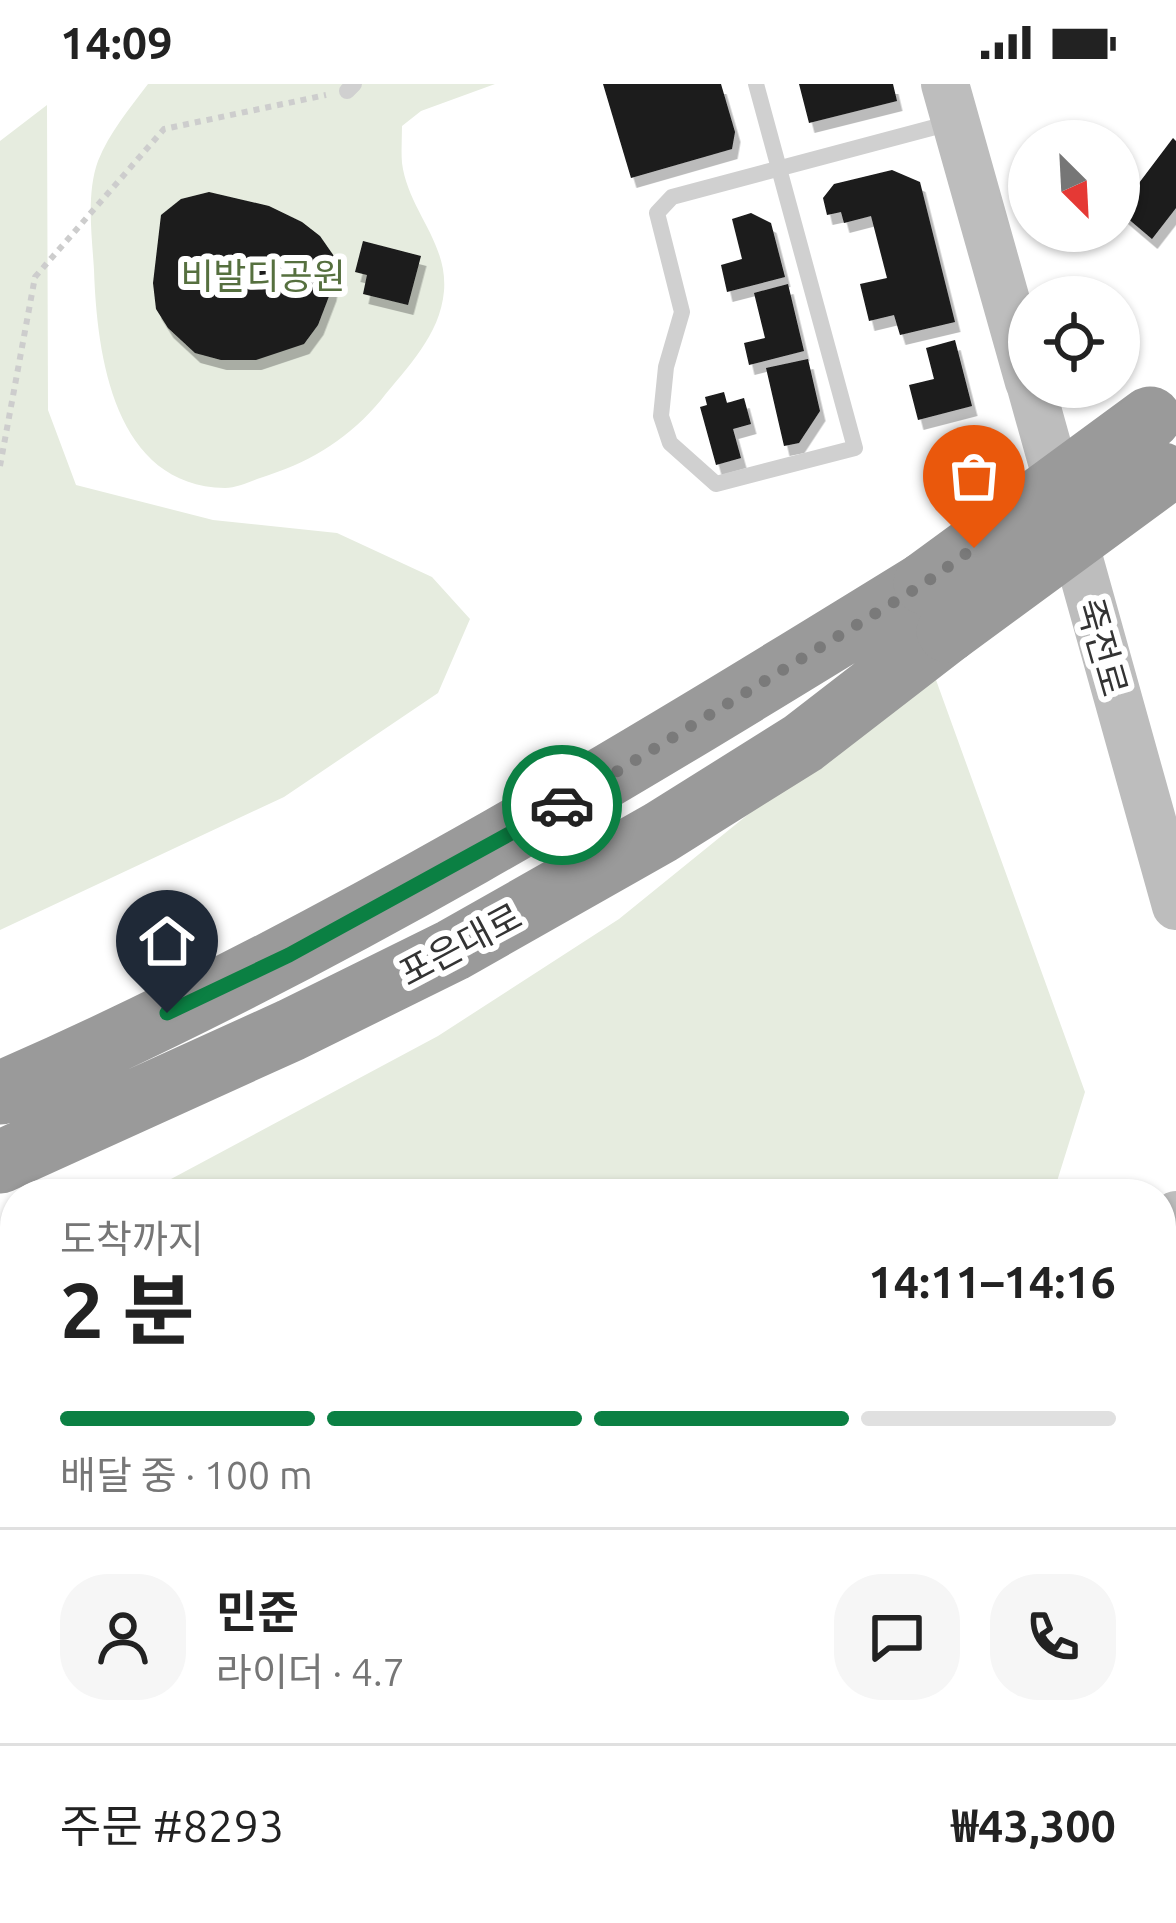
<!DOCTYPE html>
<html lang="ko">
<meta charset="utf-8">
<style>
body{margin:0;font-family:Ubuntu,"Noto Sans KR",sans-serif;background:#f6f6f6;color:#222;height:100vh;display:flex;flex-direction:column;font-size:45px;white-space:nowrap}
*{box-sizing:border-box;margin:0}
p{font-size:39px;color:#767676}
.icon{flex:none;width:66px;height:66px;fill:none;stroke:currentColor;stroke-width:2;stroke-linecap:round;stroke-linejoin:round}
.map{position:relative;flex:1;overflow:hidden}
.details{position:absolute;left:0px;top:1095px;width:1176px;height:744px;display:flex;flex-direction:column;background:#fff;border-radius:48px 48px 0 0;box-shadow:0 3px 9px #0004}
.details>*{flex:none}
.needle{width:78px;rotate:156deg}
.buttons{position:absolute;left:1008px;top:36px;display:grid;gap:24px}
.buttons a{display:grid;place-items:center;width:132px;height:132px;border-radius:50%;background:#fff;box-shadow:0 3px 9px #0004;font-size:60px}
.pin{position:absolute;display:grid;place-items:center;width:102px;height:102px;color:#fff;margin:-123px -51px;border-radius:50% 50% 50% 0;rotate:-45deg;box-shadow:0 0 12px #0007}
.pin .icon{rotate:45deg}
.courier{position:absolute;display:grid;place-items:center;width:120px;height:120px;margin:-60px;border:9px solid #0b8043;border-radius:50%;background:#fff;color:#222;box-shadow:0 3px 15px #0007}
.overview em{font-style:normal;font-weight:700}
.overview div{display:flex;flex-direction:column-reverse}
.overview{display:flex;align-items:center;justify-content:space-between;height:204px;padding:0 60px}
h1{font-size:78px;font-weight:700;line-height:90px}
.bar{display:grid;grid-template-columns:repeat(4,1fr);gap:18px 12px;align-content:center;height:144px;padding:0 60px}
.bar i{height:15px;border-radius:9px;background:#e0e0e0}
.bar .current{background:#0b8043}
.bar p{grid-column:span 4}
.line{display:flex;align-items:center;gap:30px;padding:0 60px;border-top:3px solid #e0e0e0}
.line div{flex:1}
.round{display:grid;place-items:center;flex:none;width:126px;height:126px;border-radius:48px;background:#f6f6f6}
.status{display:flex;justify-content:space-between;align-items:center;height:84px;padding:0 60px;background:#fff;direction:ltr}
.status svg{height:33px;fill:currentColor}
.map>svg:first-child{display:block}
.green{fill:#e6ecdf}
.building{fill:#1a1a1a;filter:url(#shadow)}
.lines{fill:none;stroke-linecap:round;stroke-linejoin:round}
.path{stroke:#cdcdcd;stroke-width:6;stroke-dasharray:6 6;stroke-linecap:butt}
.lane{stroke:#d0d0d0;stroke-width:16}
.secondary{stroke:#bdbdbd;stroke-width:48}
.highway{stroke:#9a9a9a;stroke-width:63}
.highway-bridge{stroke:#9a9a9a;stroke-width:63}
.done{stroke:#7a7a7a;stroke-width:12;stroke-dasharray:0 21.6}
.route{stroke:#0b8043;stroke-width:15}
.labels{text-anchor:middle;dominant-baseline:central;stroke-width:12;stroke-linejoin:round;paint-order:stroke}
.park-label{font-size:36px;fill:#56703f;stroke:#fff}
.street-label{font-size:36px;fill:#333;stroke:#fff}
</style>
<div class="status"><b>14:09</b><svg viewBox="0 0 49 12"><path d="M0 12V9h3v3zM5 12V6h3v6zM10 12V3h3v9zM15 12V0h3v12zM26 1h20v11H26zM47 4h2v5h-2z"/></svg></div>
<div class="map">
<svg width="1176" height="1839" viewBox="0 0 1176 1839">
<defs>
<filter id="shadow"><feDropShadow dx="5.5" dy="10" stdDeviation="0" flood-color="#0004"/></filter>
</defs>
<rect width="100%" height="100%" fill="#fff"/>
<path class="green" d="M 148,0 L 495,0 L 421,27 L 402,42 C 402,54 401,67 402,79 C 408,126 448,158 444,207 C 440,252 407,283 381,316 C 350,353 314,376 269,391 C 255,395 239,404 225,404 C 114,402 97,272 94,186 C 92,152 86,110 98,77 C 109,49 130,24 148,0 Z
M 47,21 L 48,326 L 76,401 L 213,436 L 337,449 L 432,493 L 470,535 L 438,609 L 284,713 L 0,846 L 0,57 Z
M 927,571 L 1085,1008 L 1053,1110 L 143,1110 L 438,952 L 619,835 L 766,716 Z
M 15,1179 L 15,1824 L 609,1824 L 605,1839 L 0,1839 L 0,1187 Z"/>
<path class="building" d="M 603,0 L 721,0 L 735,48 L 732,65 L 631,94 Z
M 799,0 L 893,0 L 897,17 L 809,39 Z
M 1173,54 L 1176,57 L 1176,124 L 1152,155 L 1119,127 L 1119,116 L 1135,97 L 1139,99 Z
M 892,86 L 920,98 L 955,238 L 900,251 L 894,231 L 869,237 L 860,200 L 887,194 L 871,132 L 844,139 L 841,128 L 827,131 L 823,114 L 834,100 Z
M 209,108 L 269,122 L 302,138 L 320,152 L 336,175 L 331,207 L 318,241 L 304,260 L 256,276 L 221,276 L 195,269 L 168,244 L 156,225 L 153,199 L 161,131 L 181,115 Z
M 751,129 L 771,139 L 785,193 L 727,208 L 721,181 L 742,175 L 732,135 Z
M 363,157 L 421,172 L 408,221 L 363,210 L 367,191 L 355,188 Z
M 788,200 L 804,267 L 749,281 L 744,259 L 765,254 L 754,209 Z
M 955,256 L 972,322 L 918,336 L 909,301 L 934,295 L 926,264 Z
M 808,275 L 820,327 L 799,359 L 784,362 L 766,284 Z
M 724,308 L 727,319 L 744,314 L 751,340 L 733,345 L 741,374 L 716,381 L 700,323 L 707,321 L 705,313 Z
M 1176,1401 L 1176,1448 L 1164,1453 L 1171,1470 L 1161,1474 L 1161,1407 Z
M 1176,1696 L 1176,1749 L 1161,1755 L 1161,1703 Z
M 797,1824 L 889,1824 L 856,1839 L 792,1839 Z
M 990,1824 L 1076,1824 L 1040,1839 L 996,1839 Z"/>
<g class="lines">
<path class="path" d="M 0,382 L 35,193 L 164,45 L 326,11"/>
<path class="lane" d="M 756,0 L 855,364 L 716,400 L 670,359 L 661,332 L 666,283 L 682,228 L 657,129 L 672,113 L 954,38
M 347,7 L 354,0"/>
<path class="secondary" d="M 945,0 L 1029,298
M 1031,303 L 1176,822
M 1161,1156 L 1176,1131
M 678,1839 L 685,1824"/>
<path class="highway" d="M 0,1009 C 324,868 625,684 925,499
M 0,1078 L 291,946 L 453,866 L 661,748 L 803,659 L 948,547"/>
<path class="highway-bridge" d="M 925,499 L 1150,334
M 948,547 L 1162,390"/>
</g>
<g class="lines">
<path class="done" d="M 562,721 L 925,499 L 974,464"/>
<path class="route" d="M 167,929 L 289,871 L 562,721"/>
</g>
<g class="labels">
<g class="park-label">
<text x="263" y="191">비발디공원</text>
</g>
<g class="street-label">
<text transform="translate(1103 563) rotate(74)">죽전로</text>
<text transform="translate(460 860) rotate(-28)">포은대로</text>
</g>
</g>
</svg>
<div class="buttons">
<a><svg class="needle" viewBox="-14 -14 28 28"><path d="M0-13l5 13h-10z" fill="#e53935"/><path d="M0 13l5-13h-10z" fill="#767676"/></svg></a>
<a><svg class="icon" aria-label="locate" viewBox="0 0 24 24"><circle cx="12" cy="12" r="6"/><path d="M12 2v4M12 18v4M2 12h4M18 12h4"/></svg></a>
</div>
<div class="pin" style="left:974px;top:464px;background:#ea580c"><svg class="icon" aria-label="bag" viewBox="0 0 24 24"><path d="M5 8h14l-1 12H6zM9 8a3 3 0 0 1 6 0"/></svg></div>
<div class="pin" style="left:167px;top:929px;background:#1f2937"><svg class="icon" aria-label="home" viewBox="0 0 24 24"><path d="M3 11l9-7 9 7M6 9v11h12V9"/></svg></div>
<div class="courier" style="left:562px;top:721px"><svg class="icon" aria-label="car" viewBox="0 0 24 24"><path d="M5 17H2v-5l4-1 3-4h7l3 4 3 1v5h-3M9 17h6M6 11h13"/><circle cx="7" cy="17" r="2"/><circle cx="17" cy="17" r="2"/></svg></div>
<section class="details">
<div class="overview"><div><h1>2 분</h1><p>도착까지</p></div><em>14:11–14:16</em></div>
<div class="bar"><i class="current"></i><i class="current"></i><i class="current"></i><i></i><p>배달 중 · 100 m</p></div>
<div class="line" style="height:216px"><a class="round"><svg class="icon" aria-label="person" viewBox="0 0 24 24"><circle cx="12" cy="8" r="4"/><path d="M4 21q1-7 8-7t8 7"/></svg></a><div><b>민준</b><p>라이더 · 4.7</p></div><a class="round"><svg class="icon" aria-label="chat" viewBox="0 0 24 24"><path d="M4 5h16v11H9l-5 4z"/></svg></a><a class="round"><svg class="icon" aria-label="phone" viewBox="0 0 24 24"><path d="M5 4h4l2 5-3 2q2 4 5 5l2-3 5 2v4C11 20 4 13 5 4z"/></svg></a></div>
<div class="line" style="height:156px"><div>주문 #8293</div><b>₩43,300</b></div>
</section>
</div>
